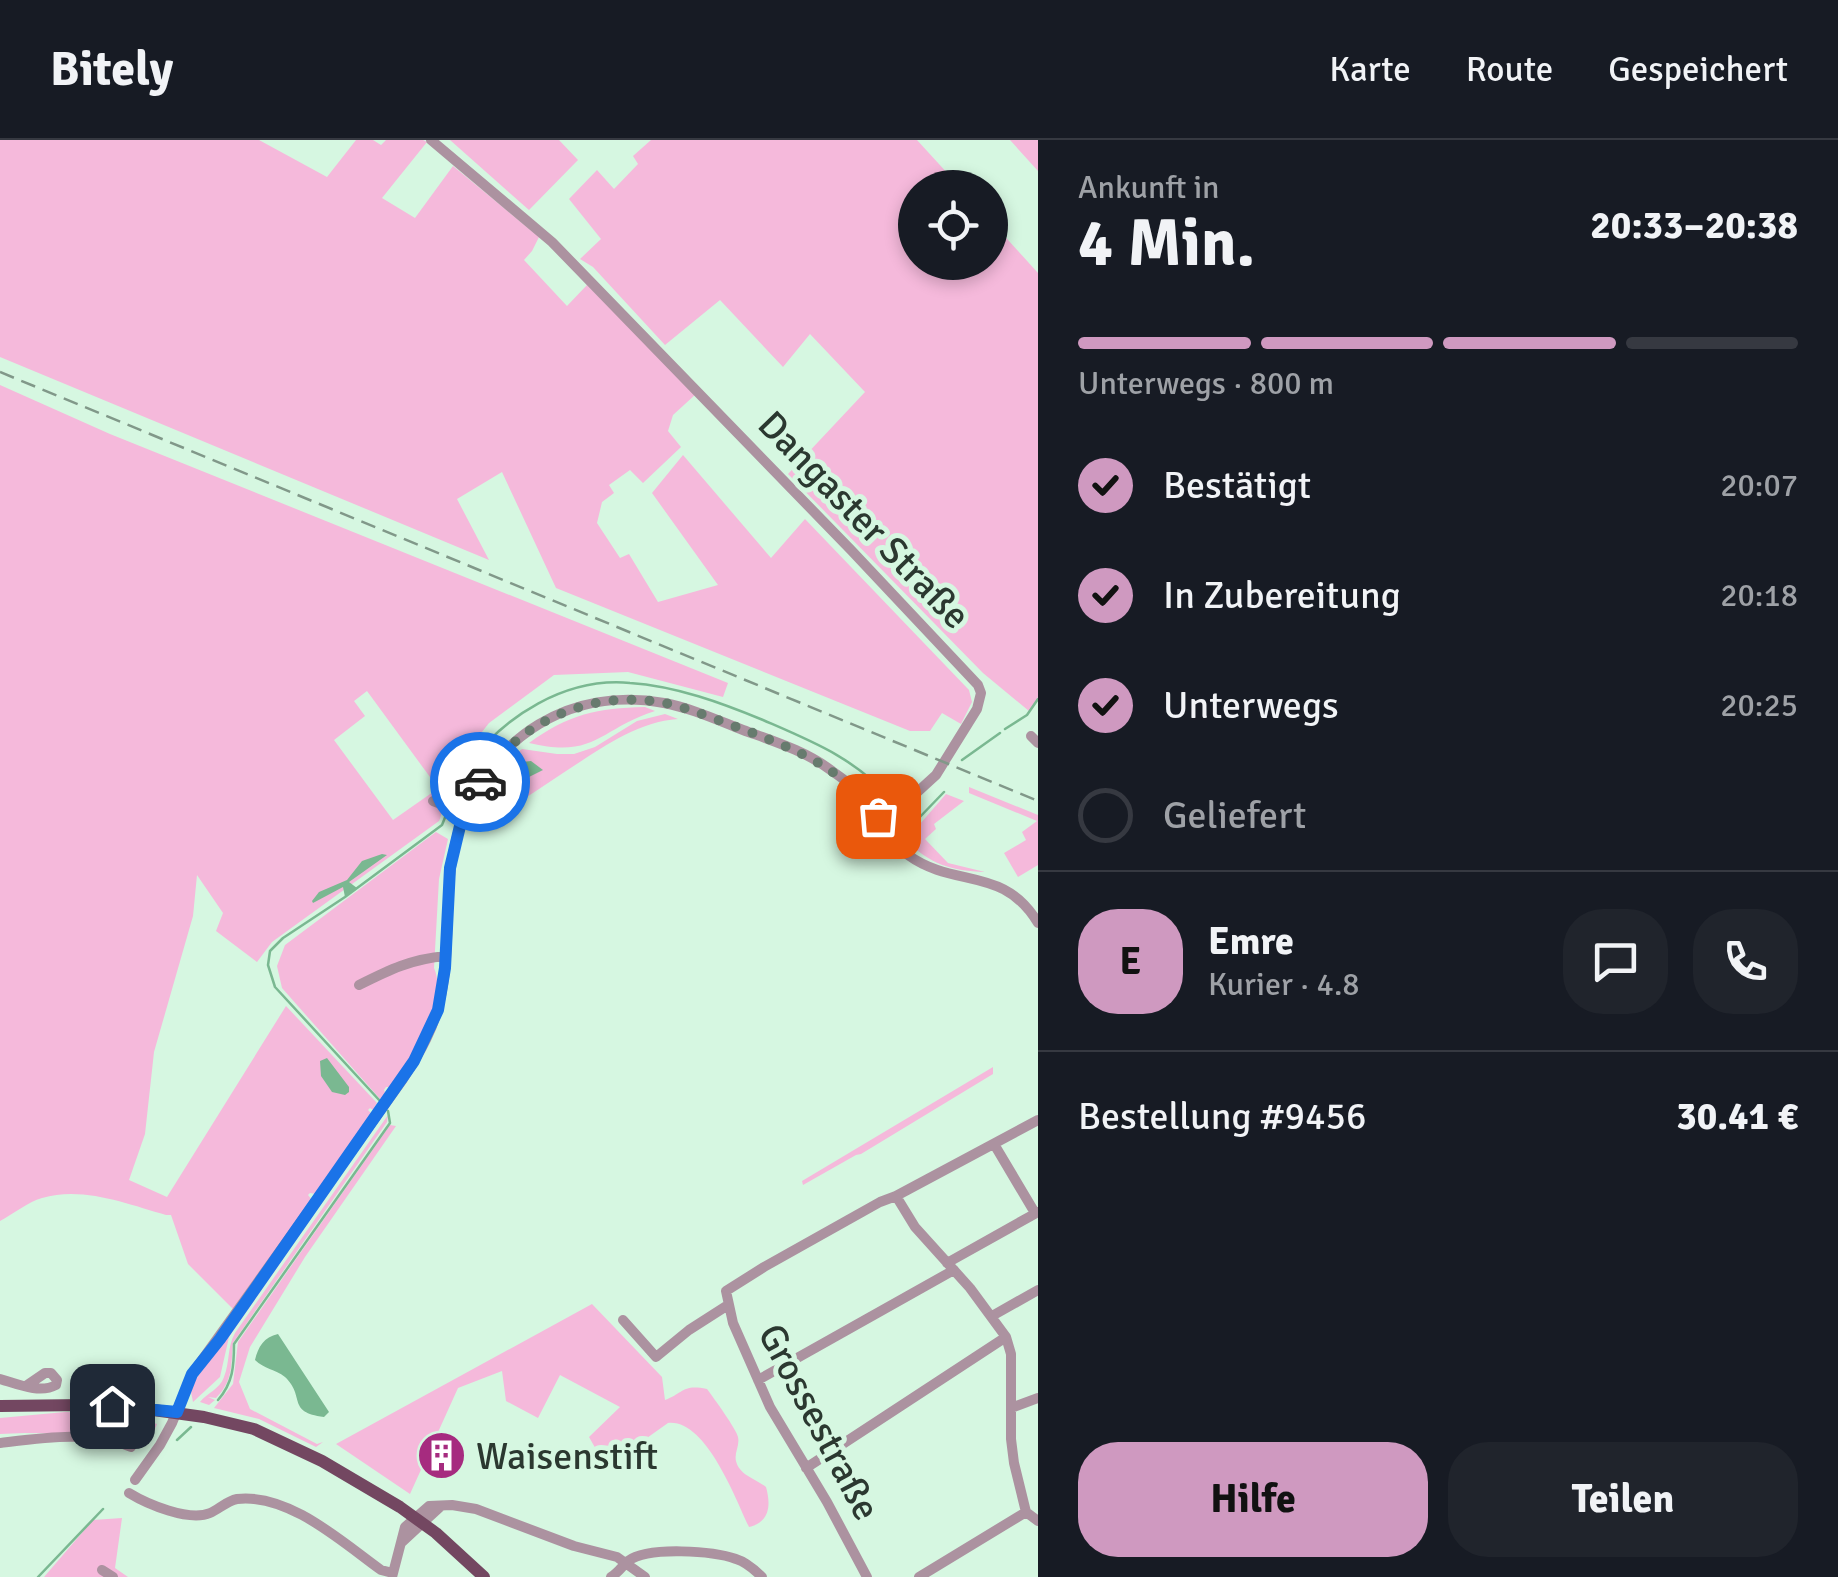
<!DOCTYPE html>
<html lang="de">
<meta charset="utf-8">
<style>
body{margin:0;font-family:Signika,sans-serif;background:#20242c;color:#f1f3f6;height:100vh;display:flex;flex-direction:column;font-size:38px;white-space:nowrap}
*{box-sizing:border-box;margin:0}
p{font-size:32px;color:#9ea1a6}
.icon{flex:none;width:55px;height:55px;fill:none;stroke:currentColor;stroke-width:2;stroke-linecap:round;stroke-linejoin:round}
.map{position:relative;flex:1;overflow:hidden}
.panel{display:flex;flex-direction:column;background:#171b24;width:800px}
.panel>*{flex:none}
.tools{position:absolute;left:898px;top:30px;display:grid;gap:20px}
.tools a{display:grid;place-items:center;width:110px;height:110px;border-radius:50%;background:#171b24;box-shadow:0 5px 15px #0003;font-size:50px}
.pin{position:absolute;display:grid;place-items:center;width:85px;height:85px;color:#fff;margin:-42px;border-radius:20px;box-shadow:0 5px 15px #0006}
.courier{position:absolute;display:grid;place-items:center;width:100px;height:100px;margin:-50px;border:8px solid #1a73e8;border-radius:50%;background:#fff;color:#222;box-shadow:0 2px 12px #0007}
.summary em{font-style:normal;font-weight:800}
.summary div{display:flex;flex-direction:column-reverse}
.summary{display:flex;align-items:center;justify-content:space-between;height:170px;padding:0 40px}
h1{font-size:65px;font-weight:800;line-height:75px}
.bar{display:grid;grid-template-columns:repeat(4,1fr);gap:15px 10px;align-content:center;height:120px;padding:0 40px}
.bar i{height:12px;border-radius:8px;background:#363941}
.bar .current{background:#cf99c0}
.bar p{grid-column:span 4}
.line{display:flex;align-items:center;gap:25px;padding:0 40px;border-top:2px solid #363941}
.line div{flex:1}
.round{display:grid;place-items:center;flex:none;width:105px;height:105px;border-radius:40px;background:#20242c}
ol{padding:0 40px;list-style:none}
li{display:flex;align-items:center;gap:30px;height:110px}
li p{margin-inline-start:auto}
li .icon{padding:10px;border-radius:50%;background:#cf99c0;color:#111;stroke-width:4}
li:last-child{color:#9ea1a6}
li i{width:55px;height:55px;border:5px solid #363941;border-radius:50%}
.primary-button{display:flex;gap:20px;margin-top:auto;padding:20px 40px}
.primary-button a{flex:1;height:115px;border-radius:40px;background:#cf99c0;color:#111;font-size:40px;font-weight:800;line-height:115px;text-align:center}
.primary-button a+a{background:#20242c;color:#f1f3f6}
header{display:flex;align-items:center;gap:60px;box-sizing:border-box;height:140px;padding:0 50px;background:#171b24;border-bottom:2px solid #363941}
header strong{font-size:48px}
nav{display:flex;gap:55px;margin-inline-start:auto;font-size:35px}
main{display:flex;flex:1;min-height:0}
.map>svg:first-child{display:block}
.green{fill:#f5b9db}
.water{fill:#7ab891}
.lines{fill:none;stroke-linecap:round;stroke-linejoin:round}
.stream{stroke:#7ab891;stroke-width:2.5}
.minor{stroke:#ac92a0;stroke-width:10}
.major{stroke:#734761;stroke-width:12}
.rail{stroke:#819889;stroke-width:2.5;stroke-dasharray:15 8;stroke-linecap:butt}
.done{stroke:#677b6e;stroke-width:10;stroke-dasharray:0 18}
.route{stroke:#1a73e8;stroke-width:12}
.labels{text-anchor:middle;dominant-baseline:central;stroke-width:10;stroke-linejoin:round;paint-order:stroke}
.street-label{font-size:38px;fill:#2b3830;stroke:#d6f7e1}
.poi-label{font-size:38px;fill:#2b3830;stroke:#d6f7e1;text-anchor:start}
</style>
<header>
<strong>Bitely</strong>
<nav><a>Karte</a><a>Route</a><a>Gespeichert</a></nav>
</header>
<main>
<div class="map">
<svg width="1038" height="1437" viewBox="0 0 1038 1437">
<rect width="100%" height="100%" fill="#d6f7e1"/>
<path class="green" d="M 0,0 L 259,0 L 327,37 L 356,0 L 373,0 L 381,5 L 386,0 L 423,0 L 427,2 L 382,58 L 415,78 L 453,26 L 539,97 L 532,111 L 524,120 L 567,166 L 587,145 L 696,254 L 673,275 L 668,291 L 681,307 L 643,343 L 630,330 L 609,345 L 614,353 L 602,362 L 597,383 L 620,418 L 629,414 L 658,462 L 718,445 L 652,353 L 683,315 L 771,418 L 805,379 L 969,550 L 972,562 L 961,584 L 942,573 L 930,591 L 910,591 L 556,448 L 502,332 L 457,359 L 489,420 L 0,217 Z
M 450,0 L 559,0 L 578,20 L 529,70 Z
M 651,0 L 917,0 L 960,47 L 915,48 L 915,122 L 990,122 L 990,80 L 1038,133 L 1038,557 L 1029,571 L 983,533 L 788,334 L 865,252 L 810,194 L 783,227 L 720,160 L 665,205 L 593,127 L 580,119 L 601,99 L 569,59 L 597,30 L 614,49 L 638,24 L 633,16 Z
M 1010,0 L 1038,0 L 1038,31 Z
M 0,245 L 110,294 L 728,543 L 723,557 L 628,532 L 554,535 L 489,583 L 438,648 L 367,551 L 354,561 L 365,576 L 334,600 L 393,680 L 433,652 C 438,662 445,670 439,681 L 272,802 L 257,822 L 216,791 L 223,773 L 197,735 L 193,776 L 154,912 L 145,994 L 129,1040 L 167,1057 L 286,866 L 377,963 L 374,968 L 375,971 L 370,968 L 368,970 L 373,975 L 316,1054 L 310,1053 L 308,1055 L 312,1060 L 233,1169 L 188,1124 L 171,1075 L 166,1075 C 127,1064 83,1046 42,1058 C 28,1062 13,1074 0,1081 Z
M 645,567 L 655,571 C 599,589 596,619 529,603 C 569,574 597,568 645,567 Z
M 665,574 L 678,579 C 634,582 596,612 560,635 C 532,654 503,672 475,690 C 484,658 494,629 522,609 L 557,614 L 574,614 L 595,607 L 637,581 Z
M 969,647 L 1038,675 L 1038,725 L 1018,737 L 1004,713 L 1026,700 L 1022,692 L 1037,681 L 969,653 Z
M 946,654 L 964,661 L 934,684 L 936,689 L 925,699 L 948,723 L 985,732 C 952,731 929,724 906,700 Z
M 436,692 L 448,699 L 439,739 L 434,828 C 449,861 410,920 392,947 L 386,947 L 384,950 L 386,955 L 380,959 L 282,848 L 277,826 L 285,805 Z
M 993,927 L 993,934 L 861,1014 L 856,1015 L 803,1045 L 802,1041 Z
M 388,975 L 387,982 L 233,1203 C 231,1225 233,1241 216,1258 L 208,1257 L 215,1260 L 209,1265 L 200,1262 C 207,1253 220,1249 224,1237 C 230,1222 227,1207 235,1193 Z
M 380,979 L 229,1197 L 220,1237 L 193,1262 L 191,1252 L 196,1239 Z
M 390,985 L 396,986 L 305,1117 L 250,1207 L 239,1242 L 250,1269 L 317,1304 L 323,1302 L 316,1307 L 259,1279 L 214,1268 L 233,1244 L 238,1202 Z
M 592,1164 L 662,1237 L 665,1260 C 684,1253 682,1244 707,1249 C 713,1257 737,1290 738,1297 C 740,1306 734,1313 736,1321 C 739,1335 756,1339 766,1347 C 771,1365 770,1382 749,1387 C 735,1358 706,1279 668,1283 L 606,1327 L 589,1297 L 620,1267 L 560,1235 L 538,1278 L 506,1261 L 502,1231 L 458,1248 L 410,1354 L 336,1304 Z
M 65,1272 L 123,1274 L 157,1284 L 152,1295 L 25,1293 L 0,1294 L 0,1278 Z
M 122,1378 L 115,1428 L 128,1437 L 44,1437 L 93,1380 Z"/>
<path class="water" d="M 531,621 L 543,630 L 493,655 L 488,652 L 513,623 Z
M 382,714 L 387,715 L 349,742 L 357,748 L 345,757 L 343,747 L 313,763 L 312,761 L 319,752 L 347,740 L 362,721 Z
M 327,918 L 349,947 L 349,952 L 345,955 L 332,952 L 321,936 L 320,921 Z
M 278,1194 L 329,1272 L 324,1277 C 286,1272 306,1257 285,1237 C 275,1229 264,1229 255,1220 C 258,1207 264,1197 278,1194 Z"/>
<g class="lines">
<path class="stream" d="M 1005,589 L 1027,575 L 1038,559
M 962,620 L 1000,593
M 451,662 C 456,651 459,637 467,627 C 503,576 566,537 630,543 C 676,546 722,563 763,580 C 816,603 852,617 893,660
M 900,673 L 907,682 L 917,680 L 944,652
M 380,961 L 275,847 L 268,825 L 270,811 L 283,798 L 345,757 L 442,685 L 448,670
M 218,1260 C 233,1243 234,1226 234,1204 L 390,983 L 388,971
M 177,1300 L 191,1287
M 38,1437 L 103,1369"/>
<path class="minor" d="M 431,0 L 552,102 L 851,410 L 978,545 L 981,553 L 977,569 L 936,635 L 913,656 L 877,676
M 1031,596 L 1038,603
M 433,661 L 465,673
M 359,845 C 389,830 411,819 446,816
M 994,1004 L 1035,1073
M 896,1056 L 915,1087 L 970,1148 L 1006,1197 L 1011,1214 L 1011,1299 L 1014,1323 L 1026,1372 L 1038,1381
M 947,1123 L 1038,1072
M 992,1176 L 1038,1150
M 623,1180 L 656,1217 L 689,1190 L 728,1165
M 0,1239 C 17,1244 40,1254 56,1245 L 57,1240 L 51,1233 L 45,1233 L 26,1246
M 758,1240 L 954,1130
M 1011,1268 L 1038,1258
M 0,1303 C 41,1298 93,1290 131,1307
M 806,1328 L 1006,1197
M 135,1340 L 160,1305 L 172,1283 L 192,1234 L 403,939 C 420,913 435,887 441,856 C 453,799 441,740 461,683 C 492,596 571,546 664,563 C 691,568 717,580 743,590 C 773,601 806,611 832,631 C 842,638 853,646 862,655 C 879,673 890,697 908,715 C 955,749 1003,725 1038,783
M 129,1353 C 147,1364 189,1382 210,1373 C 219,1369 227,1361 237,1359 C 289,1353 342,1402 381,1430 L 393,1433
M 402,1402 L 441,1366
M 102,1430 L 113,1437
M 392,1437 L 405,1387 L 429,1366 L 452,1365 L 476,1369 L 574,1406 L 617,1417 L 645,1437
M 611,1437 C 619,1432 622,1426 628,1421 C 648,1406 714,1411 736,1419 C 746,1422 755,1430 762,1437
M 867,1437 L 827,1362 L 770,1267 L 733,1183 L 726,1151 L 764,1127 L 880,1062 L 896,1056 L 1038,980
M 919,1437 L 1026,1372"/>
<path class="major" d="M 0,1266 L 85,1265 L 139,1268 L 204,1277 L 254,1289 L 322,1321 L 400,1367 L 436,1393 L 484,1437"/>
<path class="rail" d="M 0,232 L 1038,661"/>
</g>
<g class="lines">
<path class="done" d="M 480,642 C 519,580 593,549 665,563 C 692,569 719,581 745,590 C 800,611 841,628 878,676"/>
<path class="route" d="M 112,1266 L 177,1272 L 192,1234 L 220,1199 L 414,921 L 438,870 L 445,828 L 450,728 L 460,686 L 480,642"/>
</g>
<defs>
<symbol id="building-disc" viewBox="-11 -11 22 22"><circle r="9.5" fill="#a62b7f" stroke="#d6f7e1"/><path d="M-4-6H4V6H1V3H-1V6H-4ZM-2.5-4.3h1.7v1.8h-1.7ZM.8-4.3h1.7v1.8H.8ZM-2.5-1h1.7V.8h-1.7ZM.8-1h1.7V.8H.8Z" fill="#fff"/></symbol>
</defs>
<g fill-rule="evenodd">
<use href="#building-disc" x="414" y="1288" width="55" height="55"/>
</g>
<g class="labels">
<g class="street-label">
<text transform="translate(864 380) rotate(46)">Dangaster Straße</text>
<text transform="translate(819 1282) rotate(62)">Grossestraße</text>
</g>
<g class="poi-label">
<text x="476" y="1316">Waisenstift</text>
</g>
</g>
</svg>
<div class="tools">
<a><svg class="icon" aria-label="locate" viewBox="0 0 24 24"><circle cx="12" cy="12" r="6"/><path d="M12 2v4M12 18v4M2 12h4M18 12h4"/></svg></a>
</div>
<div class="pin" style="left:878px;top:676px;background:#ea580c"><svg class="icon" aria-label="bag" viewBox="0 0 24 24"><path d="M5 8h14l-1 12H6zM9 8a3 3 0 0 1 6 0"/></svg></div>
<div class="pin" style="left:112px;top:1266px;background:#1f2937"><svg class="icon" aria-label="home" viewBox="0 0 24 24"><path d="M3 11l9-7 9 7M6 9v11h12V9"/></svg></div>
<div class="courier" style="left:480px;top:642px"><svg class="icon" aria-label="car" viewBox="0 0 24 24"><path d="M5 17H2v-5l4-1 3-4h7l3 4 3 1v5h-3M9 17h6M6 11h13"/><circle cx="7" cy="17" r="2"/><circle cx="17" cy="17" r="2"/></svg></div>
</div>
<section class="panel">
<div class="summary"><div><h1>4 Min.</h1><p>Ankunft in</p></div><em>20:33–20:38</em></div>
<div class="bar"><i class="current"></i><i class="current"></i><i class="current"></i><i></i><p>Unterwegs · 800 m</p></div>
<ol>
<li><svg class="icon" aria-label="check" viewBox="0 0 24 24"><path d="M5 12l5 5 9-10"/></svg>Bestätigt<p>20:07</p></li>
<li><svg class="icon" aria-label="check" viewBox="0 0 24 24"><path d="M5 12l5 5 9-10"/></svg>In Zubereitung<p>20:18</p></li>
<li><svg class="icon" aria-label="check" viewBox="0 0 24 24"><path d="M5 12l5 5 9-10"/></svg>Unterwegs<p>20:25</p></li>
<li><i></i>Geliefert</li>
</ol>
<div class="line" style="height:180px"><b class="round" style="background:#cf99c0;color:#111">E</b><div><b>Emre</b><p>Kurier · 4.8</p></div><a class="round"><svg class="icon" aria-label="chat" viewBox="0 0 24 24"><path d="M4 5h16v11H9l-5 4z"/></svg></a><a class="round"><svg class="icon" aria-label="phone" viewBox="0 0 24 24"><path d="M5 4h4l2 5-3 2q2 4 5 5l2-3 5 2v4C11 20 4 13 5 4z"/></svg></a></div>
<div class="line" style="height:130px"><div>Bestellung #9456</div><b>30.41 €</b></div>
<div class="primary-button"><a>Hilfe</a><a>Teilen</a></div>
</section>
</main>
